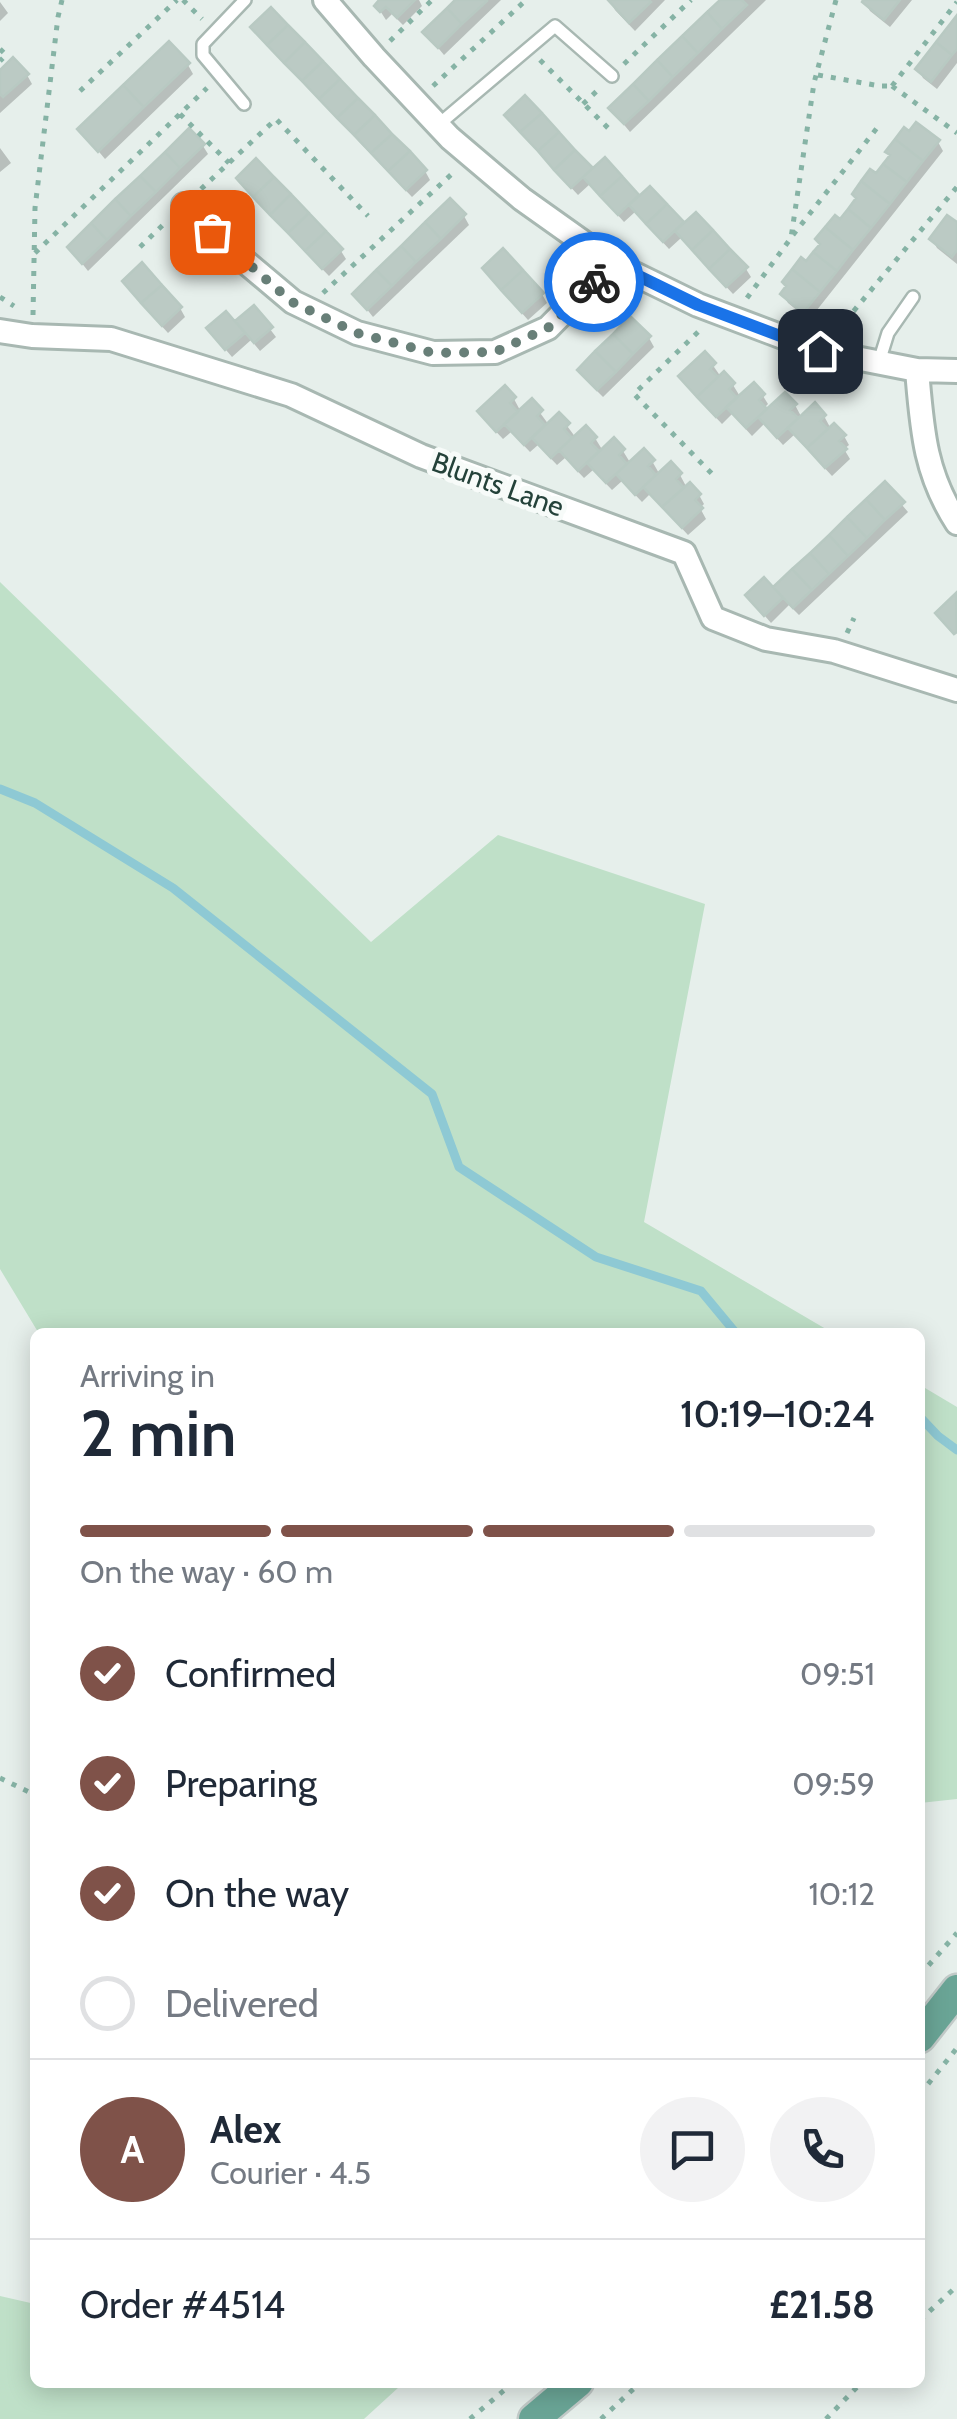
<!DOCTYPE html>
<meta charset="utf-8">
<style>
body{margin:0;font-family:Cabin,sans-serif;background:#f2f2f3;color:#1f2937;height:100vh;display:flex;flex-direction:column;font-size:38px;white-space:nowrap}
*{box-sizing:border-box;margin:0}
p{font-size:32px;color:#747a83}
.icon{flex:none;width:55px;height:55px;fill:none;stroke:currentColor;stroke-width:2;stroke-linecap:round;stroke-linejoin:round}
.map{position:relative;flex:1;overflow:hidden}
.drawer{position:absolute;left:30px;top:1328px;width:895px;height:1060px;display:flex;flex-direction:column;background:#fff;border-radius:15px;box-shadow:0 5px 25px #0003}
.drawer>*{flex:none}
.pin{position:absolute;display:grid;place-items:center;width:85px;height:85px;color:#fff;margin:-42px;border-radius:20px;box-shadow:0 5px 15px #0006}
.courier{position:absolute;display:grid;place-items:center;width:100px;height:100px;margin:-50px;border:8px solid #1a73e8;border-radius:50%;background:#fff;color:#222;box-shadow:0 2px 12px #0007}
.head em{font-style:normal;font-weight:600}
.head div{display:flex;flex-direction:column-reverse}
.head{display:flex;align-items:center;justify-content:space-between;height:170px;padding:0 50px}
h1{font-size:65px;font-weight:600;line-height:75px}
.bar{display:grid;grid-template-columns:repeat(4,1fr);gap:15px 10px;align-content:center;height:120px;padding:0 50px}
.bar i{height:12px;border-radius:8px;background:#e0e1e3}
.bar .selected{background:#7f5249}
.bar p{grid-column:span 4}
.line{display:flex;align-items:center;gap:25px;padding:0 50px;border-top:2px solid #e0e1e3}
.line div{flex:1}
.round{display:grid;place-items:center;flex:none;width:105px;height:105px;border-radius:52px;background:#f2f2f3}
ol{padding:0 50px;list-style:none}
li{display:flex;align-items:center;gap:30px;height:110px}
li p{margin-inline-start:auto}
li .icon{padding:10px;border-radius:50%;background:#7f5249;color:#fff;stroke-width:4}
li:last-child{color:#747a83}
li i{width:55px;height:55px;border:5px solid #e0e1e3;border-radius:50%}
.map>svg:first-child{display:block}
.green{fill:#bfe0c8}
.shadow{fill:#0003}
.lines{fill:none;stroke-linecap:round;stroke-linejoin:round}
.stream{stroke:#8ec9d4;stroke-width:9}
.building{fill:#bbcac4;stroke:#b8c9c2;stroke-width:2.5}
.lane-casing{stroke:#a8b8b2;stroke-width:16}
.street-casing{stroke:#a8b8b2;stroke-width:28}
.primary-casing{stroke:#c2cac8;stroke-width:35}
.path{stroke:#86b3a5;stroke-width:5;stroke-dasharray:5 8;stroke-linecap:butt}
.lane{stroke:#fff;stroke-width:11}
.street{stroke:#fff;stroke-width:22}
.primary{stroke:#6aa596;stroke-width:30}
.done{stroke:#687f78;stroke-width:10;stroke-dasharray:0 18}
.route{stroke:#1a73e8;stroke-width:12}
.labels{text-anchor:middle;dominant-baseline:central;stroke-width:10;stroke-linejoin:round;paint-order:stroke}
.street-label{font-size:28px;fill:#24423a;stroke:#f7fbf9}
</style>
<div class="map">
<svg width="957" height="2419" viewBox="0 0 957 2419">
<rect width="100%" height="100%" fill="#e6efeb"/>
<path class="green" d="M 0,582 L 371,942 L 498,835 L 705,904 L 644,1222 L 831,1332 L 38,1332 L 0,1269 Z
M 920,1385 L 957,1407 L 957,1799 L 920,1803 Z
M 0,2296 L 35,2304 L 35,2382 L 380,2382 L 399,2387 L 364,2419 L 0,2419 Z"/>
<path class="shadow" d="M 378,0 L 419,0 L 422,6 L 403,25 L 392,14 L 386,20 L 377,6 L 380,2 Z
M 458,0 L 501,0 L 444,55 L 425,32 Z
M 610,0 L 665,0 L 635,31 L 615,10 Z
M 723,0 L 766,0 L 630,132 L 611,109 Z
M 866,0 L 912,0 L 890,27 L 870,11 L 865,2 Z
M 0,2 L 8,13 L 0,21 Z
M 957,19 L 957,63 L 937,89 L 923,78 L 918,69 Z
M 253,28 L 425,171 L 430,180 L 412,197 L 258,36 Z
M 169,45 L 188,65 L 193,74 L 105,159 L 80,129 Z
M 0,73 L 27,75 L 32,84 L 0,113 Z
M 507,115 L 592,172 L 605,161 L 639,199 L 650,189 L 684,226 L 746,269 L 751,277 L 733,294 L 681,238 L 669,249 L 635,212 L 624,222 L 590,184 L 578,195 L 512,124 Z
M 938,142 L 943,151 L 809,320 L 788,303 L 783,295 L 891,158 L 888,152 Z
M 203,146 L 208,154 L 88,271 L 70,248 Z
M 0,148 L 11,163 L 0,172 Z
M 239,179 L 341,251 L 346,259 L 329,276 L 244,188 Z
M 464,216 L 469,225 L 373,317 L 355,294 Z
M 957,225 L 957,264 L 937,248 L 932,239 Z
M 485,268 L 542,294 L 547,303 L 528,320 L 490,277 Z
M 125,282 L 180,308 L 185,317 L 168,333 L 130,291 Z
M 254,308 L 276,337 L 260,351 L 251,340 L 232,357 L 215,337 L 235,325 Z
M 649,338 L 654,347 L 603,397 L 585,379 L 580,370 Z
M 705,354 L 721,377 L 733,385 L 741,398 L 763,396 L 768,404 L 763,409 L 767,412 L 795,405 L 802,418 L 824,416 L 831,429 L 844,436 L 849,445 L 844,449 L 850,459 L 832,476 L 794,435 L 783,445 L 764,424 L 752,436 L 732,414 L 722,424 L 686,386 L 681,377 Z
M 514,399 L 521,412 L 532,402 L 549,425 L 559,415 L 576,438 L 595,438 L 603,451 L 623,451 L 631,464 L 652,461 L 660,475 L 680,475 L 687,488 L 699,495 L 704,504 L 700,508 L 706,519 L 688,535 L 650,494 L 642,502 L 622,481 L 612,490 L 593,470 L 584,478 L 565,458 L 557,465 L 538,445 L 530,452 L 511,432 L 503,439 L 485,420 Z
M 885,485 L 908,512 L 799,615 L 789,605 L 771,623 L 748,596 L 773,591 Z"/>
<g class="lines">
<path class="stream" d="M 0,789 L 35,803 L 173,888 L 432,1094 L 459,1167 L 596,1257 L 701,1291 L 735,1332
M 920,1417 L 938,1436 L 957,1450"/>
</g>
<path class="building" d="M 379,0 L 415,0 L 397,18 L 386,7 L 380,12 L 374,6 Z
M 455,0 L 486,0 L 487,1 L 462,24 L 447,8 Z
M 608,0 L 649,0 L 651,2 L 629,23 Z
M 720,0 L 742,0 L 747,5 L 722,29 L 707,12 Z
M 863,0 L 900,0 L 884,20 L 862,2 Z
M 271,7 L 288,25 L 267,45 L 250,27 Z
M 447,8 L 462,24 L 438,48 L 422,32 Z
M 707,12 L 722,29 L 698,53 L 682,36 Z
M 957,15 L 957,49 L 952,55 L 936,42 Z
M 288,25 L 305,42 L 284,63 L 267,45 Z
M 682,36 L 698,53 L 673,77 L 657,60 Z
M 169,41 L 190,63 L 144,107 L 123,85 Z
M 305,42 L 323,61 L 302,81 L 284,63 Z
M 936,42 L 952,55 L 931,82 L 915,69 Z
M 13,57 L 29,74 L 3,97 L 0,94 L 0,70 Z
M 657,60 L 673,77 L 649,101 L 633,84 Z
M 323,61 L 340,79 L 319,99 L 302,81 Z
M 340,79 L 358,98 L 337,118 L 319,99 Z
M 633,84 L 649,101 L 624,124 L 608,108 Z
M 123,85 L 144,107 L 98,152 L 77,129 Z
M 525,95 L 542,113 L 520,132 L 504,115 Z
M 358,98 L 375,115 L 354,135 L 337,118 Z
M 542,113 L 559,132 L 538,151 L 520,132 Z
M 375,115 L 392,134 L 371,153 L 354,135 Z
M 916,122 L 940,140 L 923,161 L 895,139 L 904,127 L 909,131 Z
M 189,128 L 205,144 L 180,168 L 165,152 Z
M 559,132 L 575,150 L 554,170 L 538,151 Z
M 392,134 L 410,151 L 388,171 L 371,153 Z
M 895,139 L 923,161 L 907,182 L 883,164 L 890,155 L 885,152 Z
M 575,150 L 593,168 L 571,188 L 554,170 Z
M 410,151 L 427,170 L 406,190 L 388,171 Z
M 165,152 L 180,168 L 156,192 L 140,176 Z
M 605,157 L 622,176 L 600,196 L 583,177 Z
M 256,158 L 274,177 L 253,197 L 236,178 Z
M 883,164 L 907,182 L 890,204 L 861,181 L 870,169 L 876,173 Z
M 140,176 L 156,192 L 131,216 L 115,199 Z
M 622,176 L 639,195 L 618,215 L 600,196 Z
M 274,177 L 291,194 L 270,215 L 253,197 Z
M 861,181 L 890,204 L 871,228 L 848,209 L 856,198 L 852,194 Z
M 650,186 L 667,204 L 646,224 L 629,205 Z
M 291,194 L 309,213 L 288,233 L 270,215 Z
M 450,198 L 466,214 L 441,239 L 425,222 Z
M 115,199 L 131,216 L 107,240 L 91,223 Z
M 667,204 L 684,222 L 663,242 L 646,224 Z
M 848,209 L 871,228 L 853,250 L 825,227 L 835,215 L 840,219 Z
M 696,212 L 713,230 L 692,250 L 675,231 Z
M 309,213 L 326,231 L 305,251 L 288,233 Z
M 947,215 L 957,222 L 957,250 L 952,257 L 929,239 Z
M 425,222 L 441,239 L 416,262 L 401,246 Z
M 91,223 L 107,240 L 82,264 L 67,247 Z
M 825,227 L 853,250 L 837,271 L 813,252 L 820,244 L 815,239 Z
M 713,230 L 730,249 L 709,269 L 692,250 Z
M 326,231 L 343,249 L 322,269 L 305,251 Z
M 401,246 L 416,262 L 392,286 L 376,270 Z
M 503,248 L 523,270 L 501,290 L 482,268 Z
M 730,249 L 748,267 L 726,287 L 709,269 Z
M 813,252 L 837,271 L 820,292 L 792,269 L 801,257 L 806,261 Z
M 142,262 L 162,285 L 141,303 L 122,281 Z
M 792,269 L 820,292 L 803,313 L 780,294 L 786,286 L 782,282 Z
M 376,270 L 392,286 L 367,310 L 352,294 Z
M 523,270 L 544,293 L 522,313 L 501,290 Z
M 162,285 L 182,307 L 162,326 L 141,303 Z
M 254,305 L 273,327 L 254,343 L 235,321 Z
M 226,311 L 245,333 L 225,350 L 206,328 Z
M 630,316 L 651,336 L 633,354 L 613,334 Z
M 613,334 L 633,354 L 616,372 L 595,351 Z
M 595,351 L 616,372 L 597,390 L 577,370 Z
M 705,351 L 716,363 L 710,369 L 718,377 L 697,397 L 678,376 Z
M 724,371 L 735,383 L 729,389 L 737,398 L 716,417 L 697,397 Z
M 754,382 L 765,394 L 759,400 L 767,409 L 746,428 L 726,407 Z
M 505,385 L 516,397 L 510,403 L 518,412 L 496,432 L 477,411 Z
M 785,392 L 797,404 L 790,410 L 798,418 L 777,438 L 758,417 Z
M 532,398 L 543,410 L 537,416 L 545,425 L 524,445 L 504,424 Z
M 815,402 L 826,415 L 820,421 L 828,429 L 807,448 L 788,428 Z
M 559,412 L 570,423 L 564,429 L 572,438 L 551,458 L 532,438 Z
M 834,423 L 846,435 L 839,441 L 847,449 L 825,468 L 807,448 Z
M 586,425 L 597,437 L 591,443 L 599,451 L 578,471 L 559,450 Z
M 614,437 L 625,449 L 619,455 L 627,464 L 606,483 L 587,463 Z
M 644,448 L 655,460 L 648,466 L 656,475 L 635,495 L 616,474 Z
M 671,461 L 682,473 L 676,479 L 684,488 L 662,507 L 643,487 Z
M 885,481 L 905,502 L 885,520 L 866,499 Z
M 690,482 L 701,494 L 695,500 L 703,508 L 682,528 L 662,507 Z
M 866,499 L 885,520 L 867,538 L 847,517 Z
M 847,517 L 867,538 L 848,556 L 829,535 Z
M 829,535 L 848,556 L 829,574 L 810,553 Z
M 810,553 L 829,574 L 812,590 L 792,569 Z
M 792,569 L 812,590 L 793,608 L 773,587 Z
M 764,577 L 783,598 L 764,616 L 745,595 Z
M 956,593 L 957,632 L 954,634 L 935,613 Z"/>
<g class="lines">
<defs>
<path id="lane" d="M 244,104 L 203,55 L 203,44 L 245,0
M 438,125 L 555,26 L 612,76
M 879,362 L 888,333 L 913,297"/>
<path id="street" d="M 325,0 L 374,57 L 450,138 L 522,199 L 612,263 L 698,305 L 820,351 L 917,370 L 957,371
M 184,205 L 236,254 L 293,302 L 357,333 L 433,353 L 495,352 L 548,328 L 612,263
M 0,331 L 32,336 L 111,339 L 291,395 L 421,456 L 684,553 L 713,618 L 766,639 L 834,651 L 957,690
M 917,370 C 922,428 924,472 957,523"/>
<path id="primary" d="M 920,2037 L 957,1990
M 534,2419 L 578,2382"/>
</defs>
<use href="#lane" class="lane-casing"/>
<use href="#street" class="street-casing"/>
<use href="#primary" class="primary-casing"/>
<path class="path" d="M 183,0 L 202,19
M 390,41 L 432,0
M 0,49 L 6,55 L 0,61
M 540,60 L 609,129
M 624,64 L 691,0
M 818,75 L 880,86 L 892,86
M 433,86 L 526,0
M 892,86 L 957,2
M 892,86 L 957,133
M 80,91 L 177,0
M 583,104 L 599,89
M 180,114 L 229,163
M 201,189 L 276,119 L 368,216
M 793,235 L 877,128
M 140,247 L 168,220
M 35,253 L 207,88
M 323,293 L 455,171
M 0,297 L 14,306
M 747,298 L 791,238 L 814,83 L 836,0
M 33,315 L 35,208 L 58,17 L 62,0
M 837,331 L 957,187
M 698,332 L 634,394 L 717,479
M 847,633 L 854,618
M 0,1778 L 35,1795
M 920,1975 L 957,1933
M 920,2094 L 957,2048
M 920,2320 L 957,2286
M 470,2419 L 514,2382
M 601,2419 L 641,2382
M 826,2419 L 862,2382"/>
<use href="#lane" class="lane"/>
<use href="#street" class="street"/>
<use href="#primary" class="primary"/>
</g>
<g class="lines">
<path class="done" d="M 212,232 L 292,302 L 357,333 L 433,353 L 495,352 L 548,328 L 594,282"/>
<path class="route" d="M 594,282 L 612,263 L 698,305 L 820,351"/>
</g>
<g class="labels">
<g class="street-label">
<text transform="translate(498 484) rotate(20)">Blunts Lane</text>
</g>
</g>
</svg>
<div class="pin" style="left:212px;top:232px;background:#ea580c"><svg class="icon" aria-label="bag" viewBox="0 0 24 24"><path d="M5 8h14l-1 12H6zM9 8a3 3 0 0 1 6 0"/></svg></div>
<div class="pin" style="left:820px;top:351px;background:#1f2937"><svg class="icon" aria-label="home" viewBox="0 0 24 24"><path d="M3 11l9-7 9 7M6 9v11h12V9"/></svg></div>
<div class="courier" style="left:594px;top:282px"><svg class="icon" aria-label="bike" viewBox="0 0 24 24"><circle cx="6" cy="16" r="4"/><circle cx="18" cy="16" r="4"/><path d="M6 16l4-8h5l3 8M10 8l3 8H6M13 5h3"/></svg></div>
<section class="drawer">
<div class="head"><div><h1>2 min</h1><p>Arriving in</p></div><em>10:19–10:24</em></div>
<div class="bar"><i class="selected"></i><i class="selected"></i><i class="selected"></i><i></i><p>On the way · 60 m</p></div>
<ol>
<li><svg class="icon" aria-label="check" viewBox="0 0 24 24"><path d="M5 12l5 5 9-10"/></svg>Confirmed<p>09:51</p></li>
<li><svg class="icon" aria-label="check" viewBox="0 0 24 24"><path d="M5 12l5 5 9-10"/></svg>Preparing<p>09:59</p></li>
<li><svg class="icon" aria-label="check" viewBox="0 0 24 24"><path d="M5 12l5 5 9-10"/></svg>On the way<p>10:12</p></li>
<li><i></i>Delivered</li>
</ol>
<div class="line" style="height:180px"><b class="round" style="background:#7f5249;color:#fff">A</b><div><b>Alex</b><p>Courier · 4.5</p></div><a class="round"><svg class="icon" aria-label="chat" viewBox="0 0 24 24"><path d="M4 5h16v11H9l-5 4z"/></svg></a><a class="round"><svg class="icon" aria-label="phone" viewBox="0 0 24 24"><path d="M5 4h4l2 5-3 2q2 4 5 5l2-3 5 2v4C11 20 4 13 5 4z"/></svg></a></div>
<div class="line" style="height:130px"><div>Order #4514</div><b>£21.58</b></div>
</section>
</div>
